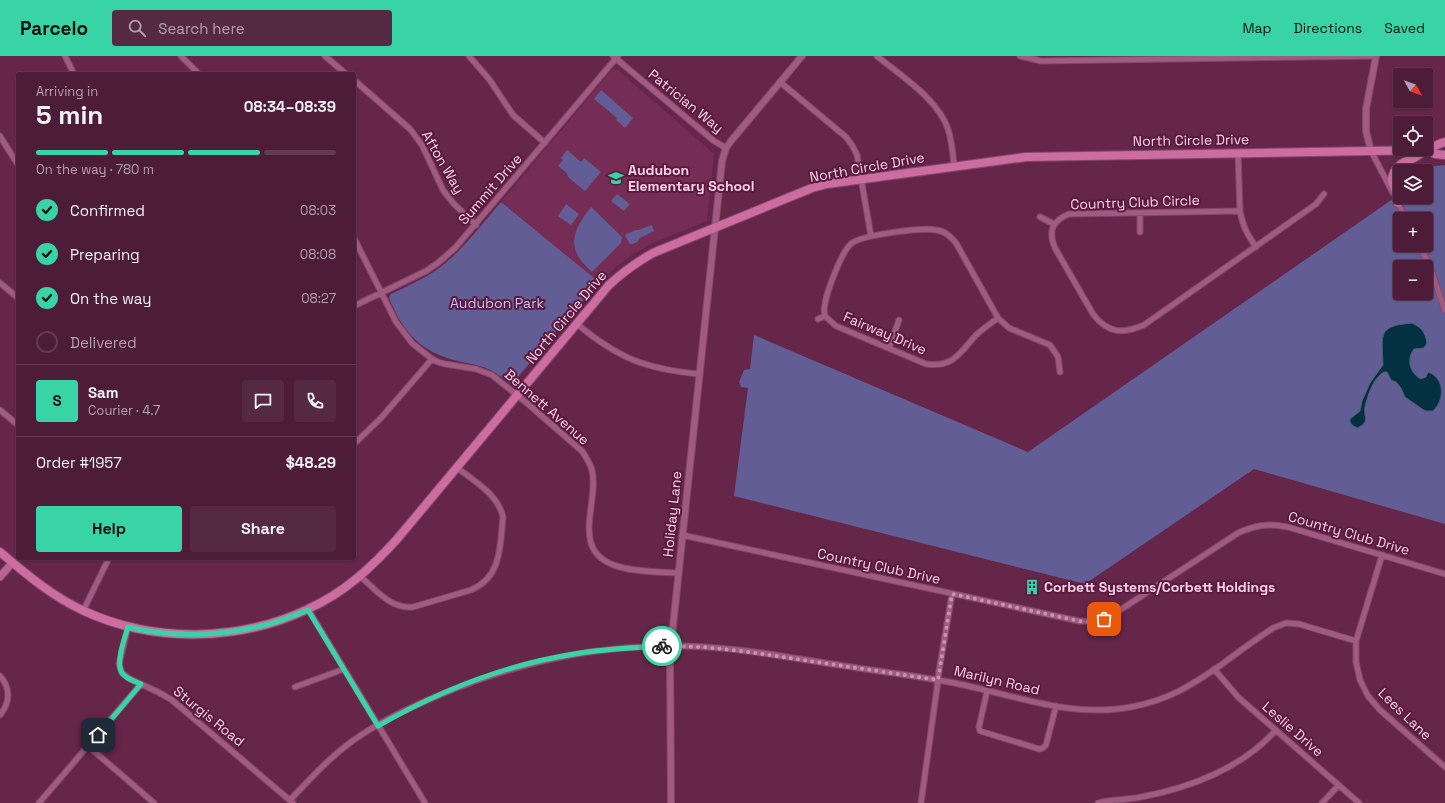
<!DOCTYPE html>
<meta charset="utf-8">
<style>
body{margin:0;font-family:"Space Grotesk",sans-serif;background:#562943;color:#f1f3f6;height:100vh;display:flex;flex-direction:column;font-size:15px;white-space:nowrap}
*{box-sizing:border-box;margin:0}
p{font-size:13px;color:#b2a1ae}
.icon{flex:none;width:22px;height:22px;fill:none;stroke:currentColor;stroke-width:2;stroke-linecap:round;stroke-linejoin:round}
.map{position:relative;flex:1;overflow:hidden}
.drawer{position:absolute;left:16px;top:16px;width:340px;height:488px;display:flex;flex-direction:column;background:#4c1c38;border-radius:4px;box-shadow:0 1px 3px #0004,0 0 0 1px #633a53}
.drawer>*{flex:none}
.needle{width:26px;rotate:130deg}
.tools{position:absolute;left:1393px;top:12px;display:grid;gap:8px}
.tools a{display:grid;place-items:center;width:40px;height:40px;border-radius:4px;background:#4c1c38;box-shadow:0 1px 3px #0004,0 0 0 1px #633a53;font-size:20px}
.pin{position:absolute;display:grid;place-items:center;width:34px;height:34px;color:#fff;margin:-17px;border-radius:8px;box-shadow:0 2px 6px #0006}
.courier{position:absolute;display:grid;place-items:center;width:40px;height:40px;margin:-20px;border:3px solid #39d4a5;border-radius:50%;background:#fff;color:#222;box-shadow:0 1px 5px #0007}
.headline em{font-style:normal;font-weight:700}
.headline div{display:flex;flex-direction:column-reverse}
.headline{display:flex;align-items:center;justify-content:space-between;height:68px;padding:0 20px}
h1{font-size:26px;font-weight:700;line-height:30px}
.bar{display:grid;grid-template-columns:repeat(4,1fr);gap:6px 4px;align-content:center;height:48px;padding:0 20px}
.bar i{height:5px;border-radius:3px;background:#633a53}
.bar .current{background:#39d4a5}
.bar p{grid-column:span 4}
.line{display:flex;align-items:center;gap:10px;padding:0 20px;border-top:1px solid #633a53}
.line div{flex:1}
.round{display:grid;place-items:center;flex:none;width:42px;height:42px;border-radius:4px;background:#562943}
ol{padding:0 20px;list-style:none}
li{display:flex;align-items:center;gap:12px;height:44px}
li p{margin-inline-start:auto}
li .icon{padding:4px;border-radius:50%;background:#39d4a5;color:#111;stroke-width:4}
li:last-child{color:#b2a1ae}
li i{width:22px;height:22px;border:2px solid #633a53;border-radius:50%}
.action{display:flex;gap:8px;margin-top:auto;padding:8px 20px}
.action a{flex:1;height:46px;border-radius:4px;background:#39d4a5;color:#111;font-size:16px;font-weight:700;line-height:46px;text-align:center}
.action a+a{background:#562943;color:#f1f3f6}
header{display:flex;align-items:center;gap:24px;box-sizing:border-box;height:56px;padding:0 20px;background:#39d4a5;color:#111}
header strong{font-size:19px}
nav{display:flex;gap:22px;margin-inline-start:auto;font-size:14px}
.search{width:280px;height:36px;background:#562943;display:flex;align-items:center;gap:10px;box-sizing:border-box;padding:0 14px;border-radius:4px;color:#b2a1ae;font-size:15px}
.map>svg:first-child{display:block}
.built{fill:#752d56}
.green{fill:#635d95;fill-rule:evenodd}
.water{fill:#043141;stroke:#4e6172}
.lines{fill:none;stroke-linecap:round;stroke-linejoin:round}
.minor-casing{stroke:#81486a;stroke-width:7}
.tertiary-casing{stroke:#81486a;stroke-width:8}
.secondary-casing{stroke:#81486a;stroke-width:9}
.primary-casing{stroke:#81486a;stroke-width:10}
.minor{stroke:#a15b81;stroke-width:5}
.tertiary{stroke:#a15b81;stroke-width:6}
.secondary{stroke:#b66491;stroke-width:7}
.primary{stroke:#cc6ca0;stroke-width:8}
.done{stroke:#c695af;stroke-width:4;stroke-dasharray:0 7.2}
.route{stroke:#39d4a5;stroke-width:5}
.labels{text-anchor:middle;dominant-baseline:central;stroke-width:4;stroke-linejoin:round;paint-order:stroke}
.street-label{font-size:14px;fill:#fad1e5;stroke:#5a1a40}
.poi-label{font-size:14px;font-weight:bold;fill:#fad1e5;stroke:#5a1a40;text-anchor:start}
.park-label{font-size:14px;fill:#c5c2f5;stroke:#5a1a40}
</style>
<header>
<strong>Parcelo</strong>
<div class="search"><svg class="icon" aria-label="search" viewBox="0 0 24 24"><circle cx="10" cy="10" r="6"/><path d="M15 15l6 6"/></svg>Search here</div>
<nav><a>Map</a><a>Directions</a><a>Saved</a></nav>
</header>
<div class="map">
<svg width="1445" height="747" viewBox="0 0 1445 747">
<rect width="100%" height="100%" fill="#66264a"/>
<path class="built" d="M 614,13 L 618,14 L 714,98 L 707,165 L 655,186 L 633,198 L 616,211 L 599,226 L 501,146 L 611,15 Z"/>
<path class="green" d="M 601,34 L 633,62 L 625,72 L 616,64 L 617,62 L 594,43 Z
M 567,94 L 581,106 L 584,102 L 601,116 L 585,135 L 568,121 L 567,117 L 558,110 L 563,104 L 561,102 Z
M 1445,109 L 1445,468 L 1254,413 L 1085,528 L 734,440 L 748,332 L 741,331 L 739,326 L 744,314 L 750,313 L 754,279 L 1028,396 L 1400,138 L 1395,128 L 1400,123 L 1400,141 L 1426,141 L 1426,115 L 1407,115 L 1409,113 ZM 1400,163 L 1426,163 L 1426,189 L 1400,189 ZM 1400,211 L 1426,211 L 1426,237 L 1400,237 Z
M 617,138 L 630,148 L 624,155 L 611,145 Z
M 501,146 L 599,226 L 512,328 C 503,323 496,316 486,312 C 472,307 456,306 442,300 C 420,292 405,276 395,255 C 393,250 390,246 389,241 L 391,238 C 406,231 421,224 435,215 C 461,197 480,170 501,146 Z
M 566,148 L 579,158 L 571,169 L 558,160 Z
M 591,151 L 622,181 L 621,187 L 592,216 C 565,193 572,175 591,151 Z
M 652,169 L 654,175 L 640,182 C 638,186 635,188 630,188 L 625,180 L 626,178 L 636,174 L 638,174 Z"/>
<path class="water" d="M 1412,267 C 1422,272 1425,276 1427,287 L 1424,292 L 1414,293 C 1406,304 1410,317 1421,323 L 1426,321 L 1428,316 C 1445,322 1445,344 1433,355 L 1425,355 L 1405,341 L 1401,332 L 1396,326 L 1391,324 L 1387,316 L 1384,316 C 1373,322 1368,339 1365,351 C 1363,361 1371,366 1357,372 L 1352,369 L 1350,366 L 1350,363 L 1360,355 L 1362,345 L 1370,327 L 1383,309 C 1382,278 1377,270 1412,267 Z"/>
<g class="lines">
<defs>
<path id="minor" d="M 65,0 L 74,18
M 181,0 L 199,18
M 325,0 L 346,18
M 469,0 L 489,23 L 513,59 L 545,87
M 613,0 L 714,85 L 726,92
M 877,0 C 901,20 938,43 948,73 C 952,85 953,98 954,110
M 1020,0 L 1041,5 L 1376,0
M 354,24 L 410,73 L 422,89 L 443,134 L 454,148 L 476,169
M 780,26 L 846,81 L 852,89 L 857,99 L 871,180
M 0,80 L 18,109
M 1371,95 L 1393,137
M 1238,97 L 1240,155 C 1243,171 1247,178 1256,191
M 1397,145 L 1406,163
M 1240,155 L 1069,158 C 1052,165 1048,175 1055,192 L 1093,258 C 1108,278 1123,278 1144,269 L 1316,148 L 1324,138
M 1040,161 L 1054,168
M 1140,176 L 1140,157
M 354,182 L 396,266 L 412,287 L 432,303 L 438,306 L 445,308 L 476,313 L 492,319 L 528,348 L 582,395 C 586,401 590,407 592,414 C 600,447 567,497 620,511 C 638,516 660,516 678,517
M 1420,189 L 1432,216 L 1445,255
M 0,227 L 18,242
M 354,250 L 426,215 L 439,206 L 455,192 L 618,0
M 998,262 C 991,267 983,273 976,279 C 960,297 953,312 926,308 L 836,270 L 825,260 C 824,256 824,252 825,248 C 827,235 842,194 852,187 C 863,179 922,171 936,174 C 945,175 950,180 956,187 L 998,262 L 1009,272 L 1050,289 L 1058,301 L 1060,316
M 818,263 L 825,260
M 577,268 C 618,302 645,313 699,318
M 889,292 L 899,264
M 0,354 L 18,369
M 354,388 L 381,362 L 432,303
M 682,479 L 1079,565 C 1091,566 1100,565 1111,560 L 1238,477 C 1256,469 1268,467 1288,471 L 1445,518
M 1382,499 L 1356,585 L 1356,606 L 1360,624 L 1368,640 L 1380,654 L 1445,711
M 360,520 C 376,534 390,553 413,551 L 471,534 C 502,521 500,490 503,461 C 498,438 474,425 456,411
M 308,553 L 425,747
M 83,555 L 109,502
M 128,571 L 119,608 L 122,617 L 130,623 L 158,636 L 172,644 L 293,747
M 1214,613 L 1238,641 L 1359,747
M 0,620 C 11,632 10,647 0,659
M 295,631 L 344,613
M 987,635 L 979,671 L 980,675 L 1039,693 L 1043,692 L 1046,689 L 1056,650
M 88,690 L 154,747
M 290,744 C 309,724 328,703 351,686 C 376,668 406,653 435,641 C 511,608 588,590 671,590 C 727,589 784,601 839,609 C 875,615 913,619 949,626 C 1009,637 1069,663 1131,651 C 1169,644 1190,630 1221,609 C 1238,596 1255,584 1273,572 L 1286,567 L 1299,568 L 1356,585
M 39,747 L 141,628
M 921,747 L 937,632 L 939,615 L 952,538
M 1098,747 C 1112,743 1127,744 1141,741 C 1190,732 1242,712 1276,674
M 1322,747 L 1339,729"/>
<path id="tertiary" d="M 1371,95 L 1366,75 L 1366,53 L 1376,0
M 671,747 L 670,599 L 722,105 L 726,92 L 731,85 L 802,0"/>
<path id="secondary" d="M 0,521 L 12,507"/>
<path id="primary" d="M 1398,147 C 1400,137 1393,133 1392,124 C 1392,119 1395,113 1399,110 C 1402,106 1408,105 1412,103 C 1423,97 1433,89 1445,86
M 0,496 C 26,518 53,541 84,555 C 154,587 238,586 308,553 C 344,537 372,511 398,482 L 609,229 C 623,216 637,206 653,197 L 812,132 L 827,128 L 1026,101 L 1426,94 L 1435,98 L 1445,99"/>
</defs>
<use href="#minor" class="minor-casing"/>
<use href="#tertiary" class="tertiary-casing"/>
<use href="#secondary" class="secondary-casing"/>
<use href="#primary" class="primary-casing"/>
<use href="#minor" class="minor"/>
<use href="#tertiary" class="tertiary"/>
<use href="#secondary" class="secondary"/>
<use href="#primary" class="primary"/>
</g>
<g class="lines">
<path class="done" d="M 662,590 L 703,591 L 742,595 L 938,624 L 952,538 L 1079,565 L 1088,566 L 1104,563"/>
<path class="route" d="M 98,679 L 141,628 C 134,625 126,623 122,617 C 115,607 125,581 128,571 C 173,582 220,580 265,569 C 279,566 294,559 308,554 L 378,670 C 439,635 504,609 574,598 C 603,593 632,592 662,590"/>
</g>
<defs>
<symbol id="school-bare" viewBox="-9 -9 18 18"><path d="M0-5L7-2L0 1L-7-2ZM-4 1L0 2.5L4 1V4Q0 6-4 4Z" fill="#39d4a5" stroke="#5a1a40" stroke-width="2.5" paint-order="stroke"/></symbol>
<symbol id="building-bare" viewBox="-9 -9 18 18"><path d="M-4-6H4V6H1V3H-1V6H-4ZM-2.5-4.3h1.7v1.8h-1.7ZM.8-4.3h1.7v1.8H.8ZM-2.5-1h1.7V.8h-1.7ZM.8-1h1.7V.8H.8Z" fill="#39d4a5" stroke="#5a1a40" stroke-width="2.5" paint-order="stroke"/></symbol>
</defs>
<g fill-rule="evenodd">
<use href="#school-bare" x="605" y="111" width="22" height="22"/>
<use href="#building-bare" x="1021" y="520" width="22" height="22"/>
</g>
<g class="labels">
<g class="street-label">
<text transform="translate(686 45) rotate(39)">Patrician Way</text>
<text transform="translate(1191 84) rotate(-1)">North Circle Drive</text>
<text transform="translate(443 106) rotate(60)">Afton Way</text>
<text transform="translate(867 111) rotate(-10)">North Circle Drive</text>
<text transform="translate(490 133) rotate(-49)">Summit Drive</text>
<text transform="translate(1135 146) rotate(-2)">Country Club Circle</text>
<text transform="translate(566 261) rotate(-50)">North Circle Drive</text>
<text transform="translate(885 277) rotate(23)">Fairway Drive</text>
<text transform="translate(547 351) rotate(41)">Bennett Avenue</text>
<text transform="translate(672 458) rotate(-84)">Holiday Lane</text>
<text transform="translate(1349 477) rotate(16)">Country Club Drive</text>
<text transform="translate(879 510) rotate(12)">Country Club Drive</text>
<text transform="translate(997 624) rotate(13)">Marilyn Road</text>
<text transform="translate(1405 658) rotate(44)">Lees Lane</text>
<text transform="translate(209 660) rotate(39)">Sturgis Road</text>
<text transform="translate(1293 673) rotate(41)">Leslie Drive</text>
</g>
<g class="poi-label">
<text x="628" y="114">Audubon<tspan x="628" dy="16">Elementary School</tspan></text>
<text x="1044" y="531">Corbett Systems/Corbett Holdings</text>
</g>
<g class="park-label">
<text x="497" y="247">Audubon Park</text>
</g>
</g>
</svg>
<div class="tools">
<a><svg class="needle" viewBox="-14 -14 28 28"><path d="M0-13l5 13h-10z" fill="#e53935"/><path d="M0 13l5-13h-10z" fill="#b2a1ae"/></svg></a>
<a><svg class="icon" aria-label="locate" viewBox="0 0 24 24"><circle cx="12" cy="12" r="6"/><path d="M12 2v4M12 18v4M2 12h4M18 12h4"/></svg></a>
<a><svg class="icon" aria-label="layers" viewBox="0 0 24 24"><path d="M12 4l9 5-9 5-9-5zM3 14l9 5 9-5"/></svg></a>
<a>+</a>
<a>−</a>
</div>
<div class="pin" style="left:1104px;top:563px;background:#ea580c"><svg class="icon" aria-label="bag" viewBox="0 0 24 24"><path d="M5 8h14l-1 12H6zM9 8a3 3 0 0 1 6 0"/></svg></div>
<div class="pin" style="left:98px;top:679px;background:#1f2937"><svg class="icon" aria-label="home" viewBox="0 0 24 24"><path d="M3 11l9-7 9 7M6 9v11h12V9"/></svg></div>
<div class="courier" style="left:662px;top:590px"><svg class="icon" aria-label="bike" viewBox="0 0 24 24"><circle cx="6" cy="16" r="4"/><circle cx="18" cy="16" r="4"/><path d="M6 16l4-8h5l3 8M10 8l3 8H6M13 5h3"/></svg></div>
<section class="drawer">
<div class="headline"><div><h1>5 min</h1><p>Arriving in</p></div><em>08:34–08:39</em></div>
<div class="bar"><i class="current"></i><i class="current"></i><i class="current"></i><i></i><p>On the way · 780 m</p></div>
<ol>
<li><svg class="icon" aria-label="check" viewBox="0 0 24 24"><path d="M5 12l5 5 9-10"/></svg>Confirmed<p>08:03</p></li>
<li><svg class="icon" aria-label="check" viewBox="0 0 24 24"><path d="M5 12l5 5 9-10"/></svg>Preparing<p>08:08</p></li>
<li><svg class="icon" aria-label="check" viewBox="0 0 24 24"><path d="M5 12l5 5 9-10"/></svg>On the way<p>08:27</p></li>
<li><i></i>Delivered</li>
</ol>
<div class="line" style="height:72px"><b class="round" style="background:#39d4a5;color:#111">S</b><div><b>Sam</b><p>Courier · 4.7</p></div><a class="round"><svg class="icon" aria-label="chat" viewBox="0 0 24 24"><path d="M4 5h16v11H9l-5 4z"/></svg></a><a class="round"><svg class="icon" aria-label="phone" viewBox="0 0 24 24"><path d="M5 4h4l2 5-3 2q2 4 5 5l2-3 5 2v4C11 20 4 13 5 4z"/></svg></a></div>
<div class="line" style="height:52px"><div>Order #1957</div><b>$48.29</b></div>
<div class="action"><a>Help</a><a>Share</a></div>
</section>
</div>
